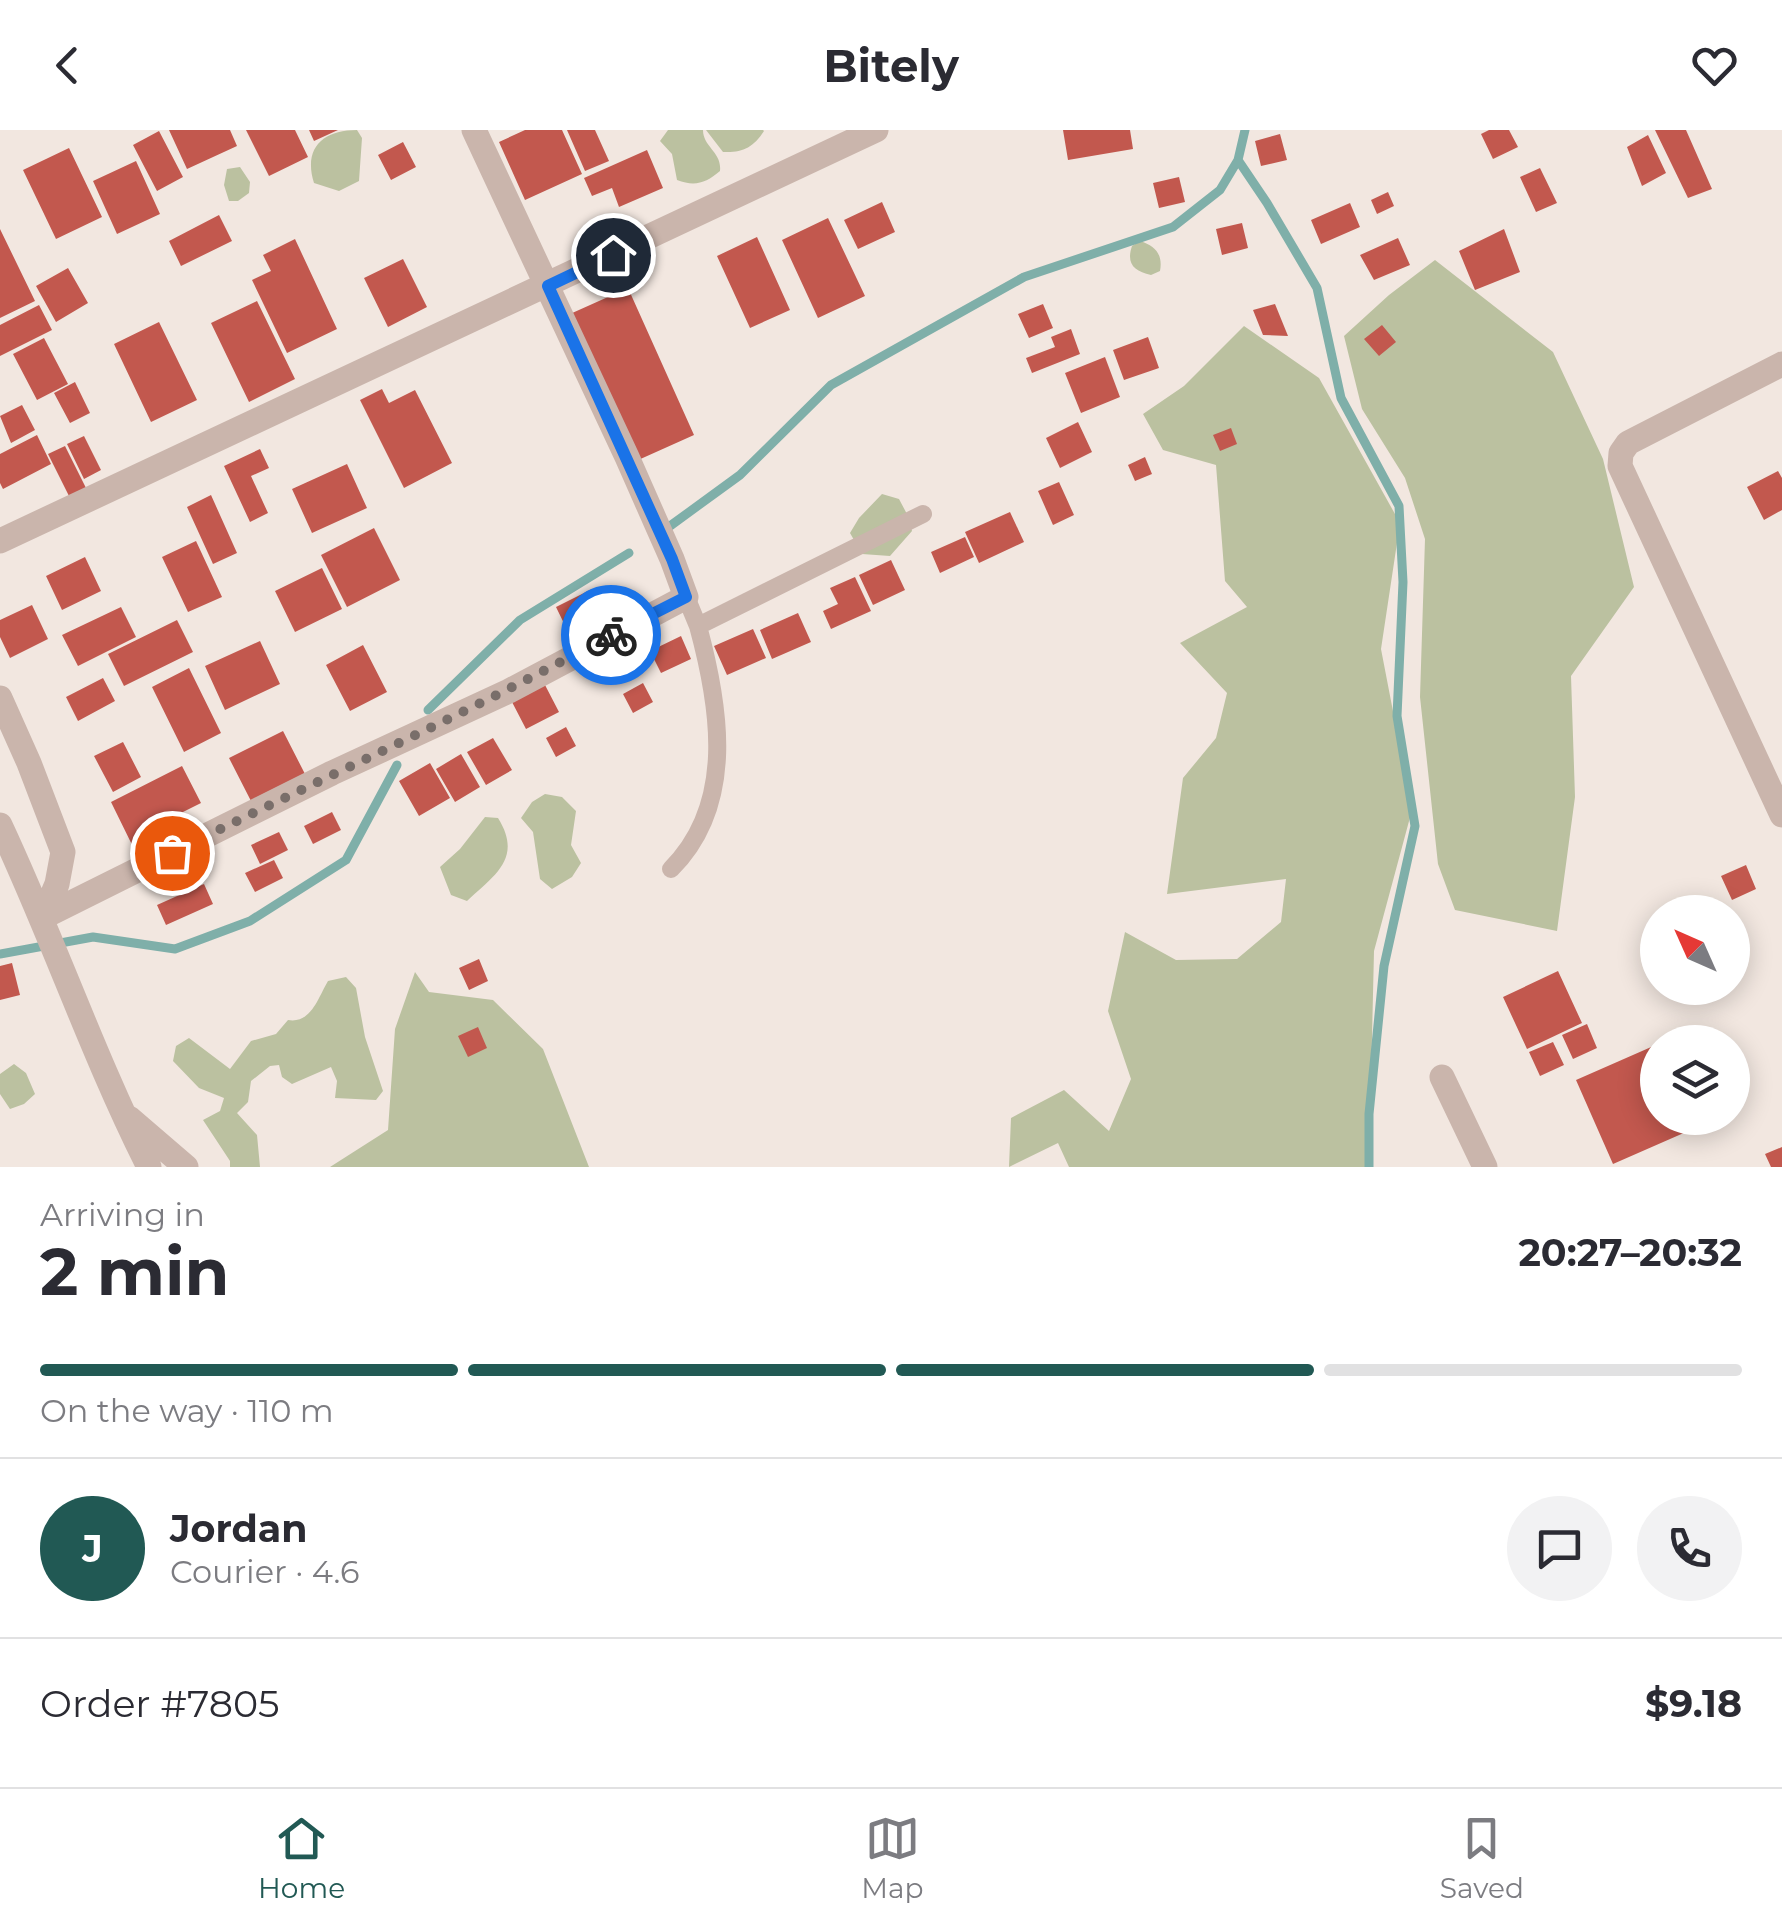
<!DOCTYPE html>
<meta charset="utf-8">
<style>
body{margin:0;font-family:Montserrat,sans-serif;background:#f2f2f3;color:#2b2b33;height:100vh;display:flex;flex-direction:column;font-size:38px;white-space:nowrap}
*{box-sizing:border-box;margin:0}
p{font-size:32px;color:#7c7c81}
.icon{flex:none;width:55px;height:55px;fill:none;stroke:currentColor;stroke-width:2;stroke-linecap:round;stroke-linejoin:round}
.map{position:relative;height:1037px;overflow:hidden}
.drawer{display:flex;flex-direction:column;background:#fff;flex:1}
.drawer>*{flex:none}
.needle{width:65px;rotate:315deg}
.controls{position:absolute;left:1640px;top:765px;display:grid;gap:20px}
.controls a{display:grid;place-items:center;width:110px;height:110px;border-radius:50%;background:#fff;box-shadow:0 5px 25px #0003;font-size:50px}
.pin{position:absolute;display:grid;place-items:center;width:85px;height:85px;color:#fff;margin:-42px;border:5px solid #fff;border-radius:50%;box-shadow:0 2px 10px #0007}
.courier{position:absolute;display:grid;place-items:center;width:100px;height:100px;margin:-50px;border:8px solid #1a73e8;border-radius:50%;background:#fff;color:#222;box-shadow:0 2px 12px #0007}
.overview em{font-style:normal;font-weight:700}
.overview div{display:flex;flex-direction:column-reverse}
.overview{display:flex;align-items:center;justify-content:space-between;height:170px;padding:0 40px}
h1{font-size:65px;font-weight:700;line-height:75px}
.bar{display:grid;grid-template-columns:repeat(4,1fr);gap:15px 10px;align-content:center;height:120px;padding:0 40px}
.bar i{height:12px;border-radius:8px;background:#e1e1e2}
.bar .current{background:#215954}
.bar p{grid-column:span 4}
.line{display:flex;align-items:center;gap:25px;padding:0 40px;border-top:2px solid #e1e1e2}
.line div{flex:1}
.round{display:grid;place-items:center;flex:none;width:105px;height:105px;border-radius:52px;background:#f2f2f3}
header{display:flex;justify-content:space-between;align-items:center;height:130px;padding:0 40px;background:#fff;font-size:45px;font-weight:700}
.menu{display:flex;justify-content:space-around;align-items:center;height:140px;border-top:2px solid #e1e1e2;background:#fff;font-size:28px;color:#7c7c81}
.menu a{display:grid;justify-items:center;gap:5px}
.menu .current{color:#215954}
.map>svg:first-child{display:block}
.green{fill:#bbc1a0}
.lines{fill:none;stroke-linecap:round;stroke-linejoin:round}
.stream{stroke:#7fafa9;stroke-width:9}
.building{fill:#c2584e}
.service{stroke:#cab5ac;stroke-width:18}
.minor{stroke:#cab5ac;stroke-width:25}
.done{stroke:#796e6a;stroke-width:10;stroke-dasharray:0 18}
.route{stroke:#1a73e8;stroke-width:12}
</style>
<header><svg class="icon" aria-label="back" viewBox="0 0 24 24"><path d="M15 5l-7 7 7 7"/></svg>Bitely<svg class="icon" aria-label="heart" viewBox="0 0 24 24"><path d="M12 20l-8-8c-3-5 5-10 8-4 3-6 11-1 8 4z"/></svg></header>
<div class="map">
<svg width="1782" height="1037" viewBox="0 0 1782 1037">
<rect width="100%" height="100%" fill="#f2e7e0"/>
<path class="green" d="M 357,0 L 362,8 L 359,51 L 339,61 L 314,53 C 303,18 323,0 357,0 Z
M 668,0 L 703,0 C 703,17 722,22 720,41 C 706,53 695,57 677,50 L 672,24 L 660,11 Z
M 706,0 L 763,0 L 764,1 C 753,18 742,23 723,22 Z
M 240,37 L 250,52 L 249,63 L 238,71 L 229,71 L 224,55 L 227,39 Z
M 1140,111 C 1156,116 1163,125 1160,141 L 1151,145 C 1134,141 1126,134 1132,116 Z
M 1435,130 L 1553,222 L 1603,329 L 1634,457 L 1571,546 L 1575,667 L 1557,801 L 1455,780 L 1438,734 L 1420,567 L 1425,409 L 1405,348 L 1362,279 L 1344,206 L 1389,165 Z
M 1244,196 L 1319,248 L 1400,393 L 1381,519 L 1412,680 L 1374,821 L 1369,1037 L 1069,1037 L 1058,1013 L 1009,1037 L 1011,988 L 1064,960 L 1109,1001 L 1131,949 L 1108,881 L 1125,802 L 1176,830 L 1237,829 L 1281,792 L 1286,749 L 1167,764 L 1183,648 L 1216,608 L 1227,563 L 1180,513 L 1247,477 L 1225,451 L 1216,335 L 1163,320 L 1143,284 L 1184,256 Z
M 882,364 L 899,369 L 908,386 L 912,401 L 890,426 L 862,424 L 850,403 L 859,388 Z
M 545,664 L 562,667 L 576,681 L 571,715 L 581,733 L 572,747 L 552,759 L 540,749 L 533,702 L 521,688 L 532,672 Z
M 485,687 L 498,688 C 523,728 495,745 467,771 L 451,765 L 440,737 L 460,719 Z
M 415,842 L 429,862 L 493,870 L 543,919 L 589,1037 L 330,1037 L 388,1000 L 395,899 Z
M 346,847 L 356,858 L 365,907 L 383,961 L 376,970 L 335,968 L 337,951 L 331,937 L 292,954 L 282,947 L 279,935 L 270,936 L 251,951 L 248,972 L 237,983 L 257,1005 L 260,1037 L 230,1037 L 230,1031 L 203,990 L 220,981 L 224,968 L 199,958 L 173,931 L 176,916 L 189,908 L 230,939 L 251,911 L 276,904 L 288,890 C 311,894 318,868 328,851 Z
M 14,934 L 26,943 L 35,964 L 24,974 L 10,979 L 0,964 L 0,944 Z"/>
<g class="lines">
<path class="stream" d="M 1245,0 L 1238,30 L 1267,73 L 1317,158 L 1341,268 L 1399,376 L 1403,452 L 1397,586 L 1415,696 L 1384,836 L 1369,984 L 1369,1037
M 670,396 L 740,345 L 831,255 L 1024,147 L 1173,97 L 1220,60 L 1238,30
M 428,580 L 520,490 L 629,423
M 0,824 L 93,807 L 175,819 L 250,791 L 346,730 L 397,635"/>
</g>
<path class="building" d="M 169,0 L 230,0 L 237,16 L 187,39 Z
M 246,0 L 295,0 L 308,27 L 269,46 Z
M 309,0 L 338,0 L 314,11 Z
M 525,0 L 562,0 L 582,44 L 525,70 L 499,12 Z
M 567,0 L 595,0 L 609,31 L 585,41 Z
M 1063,0 L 1130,0 L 1133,19 L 1068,30 Z
M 1489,0 L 1509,0 L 1518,17 L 1493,29 L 1481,4 Z
M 1655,0 L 1686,0 L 1712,59 L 1688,68 Z
M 159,1 L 183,47 L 157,61 L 133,15 Z
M 1280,4 L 1287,30 L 1261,36 L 1255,11 Z
M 1648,5 L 1666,43 L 1642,56 L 1627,17 Z
M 403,12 L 416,37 L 391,50 L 378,25 Z
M 69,18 L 102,87 L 56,109 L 23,40 Z
M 647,20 L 663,58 L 619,77 L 612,58 L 592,66 L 584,48 Z
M 136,31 L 160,84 L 117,104 L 93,51 Z
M 1540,38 L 1557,73 L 1536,82 L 1520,47 Z
M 1179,47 L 1185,72 L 1159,78 L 1153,53 Z
M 1388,62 L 1394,76 L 1377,84 L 1371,70 Z
M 882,72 L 895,102 L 858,119 L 844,90 Z
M 1350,73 L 1360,97 L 1321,114 L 1311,90 Z
M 219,85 L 232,111 L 181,136 L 169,111 Z
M 828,88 L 865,166 L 818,188 L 782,110 Z
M 1242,93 L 1248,118 L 1222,125 L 1216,99 Z
M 0,99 L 35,171 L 0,188 Z
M 1504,99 L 1520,142 L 1475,160 L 1459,121 Z
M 757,107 L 790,180 L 750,198 L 717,126 Z
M 1398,108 L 1410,135 L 1374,150 L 1360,125 Z
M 295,109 L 337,199 L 287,223 L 252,150 L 271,141 L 263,125 Z
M 403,129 L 427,177 L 388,197 L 364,148 Z
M 68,138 L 88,173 L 56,192 L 36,156 Z
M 628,158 L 694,305 L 636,331 L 570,184 Z
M 257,171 L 295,249 L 249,272 L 211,193 Z
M 1043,174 L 1053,198 L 1029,208 L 1018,184 Z
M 1275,174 L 1288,206 L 1263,205 L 1253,180 Z
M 39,175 L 52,200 L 0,226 L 0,195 Z
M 159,192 L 197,270 L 151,292 L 114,214 Z
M 1382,195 L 1396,212 L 1379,226 L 1364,209 Z
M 1071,199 L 1080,224 L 1032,243 L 1026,228 L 1055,217 L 1051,207 Z
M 1148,207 L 1159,238 L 1124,250 L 1113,220 Z
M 44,208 L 68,254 L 37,270 L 13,224 Z
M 1105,227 L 1120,267 L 1081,283 L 1065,243 Z
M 75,252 L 90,283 L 70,293 L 54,263 Z
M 382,259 L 389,273 L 415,260 L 452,333 L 404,358 L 360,270 Z
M 22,275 L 35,300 L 11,313 L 0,286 Z
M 1078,292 L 1092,322 L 1060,338 L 1046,308 Z
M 1231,298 L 1237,314 L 1220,321 L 1213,305 Z
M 37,305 L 51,334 L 3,359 L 0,353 L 0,324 Z
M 84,306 L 101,340 L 84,349 L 67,314 Z
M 65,316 L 86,358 L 69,366 L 48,324 Z
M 260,319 L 269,338 L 251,346 L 268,383 L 250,392 L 224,336 Z
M 1145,327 L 1152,344 L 1135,351 L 1128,335 Z
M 347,334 L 367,378 L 312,403 L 292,359 Z
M 1778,341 L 1782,348 L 1782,380 L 1764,390 L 1747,357 Z
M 1059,352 L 1074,385 L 1053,395 L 1038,361 Z
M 211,365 L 237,423 L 213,434 L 187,377 Z
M 1010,382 L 1024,412 L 979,433 L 965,402 Z
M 374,398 L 400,450 L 347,477 L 321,425 Z
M 965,407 L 974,427 L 940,443 L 931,422 Z
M 196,411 L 222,467 L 188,482 L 162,427 Z
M 85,427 L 101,461 L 62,480 L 46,446 Z
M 891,430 L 905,460 L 873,475 L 859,445 Z
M 322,438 L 342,479 L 295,502 L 275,461 Z
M 855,447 L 871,481 L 831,499 L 823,481 L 838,474 L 830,458 Z
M 592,459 L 610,496 L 574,514 L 556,477 Z
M 32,475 L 48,509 L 10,528 L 0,507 L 0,490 Z
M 121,477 L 136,507 L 78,536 L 62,505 Z
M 798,483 L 811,512 L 772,529 L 760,500 Z
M 177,490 L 193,522 L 124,556 L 108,524 Z
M 753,499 L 766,528 L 727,545 L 714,516 Z
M 681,506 L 691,529 L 661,543 L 650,521 Z
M 260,511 L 280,554 L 225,580 L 205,536 Z
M 363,515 L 387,562 L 350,581 L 326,535 Z
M 189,538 L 221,603 L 184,622 L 152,557 Z
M 103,548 L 115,571 L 78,591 L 66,567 Z
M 643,553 L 653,572 L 633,583 L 623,564 Z
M 545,555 L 559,582 L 526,599 L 512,572 Z
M 566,597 L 576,616 L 556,627 L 546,608 Z
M 283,601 L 305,644 L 251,671 L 229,628 Z
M 493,608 L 512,640 L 486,655 L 467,622 Z
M 123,612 L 141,647 L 113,662 L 94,626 Z
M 461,624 L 480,657 L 455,672 L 436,639 Z
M 430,633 L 450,668 L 419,686 L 399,651 Z
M 182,636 L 201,673 L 175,686 L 183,703 L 138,727 L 111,672 Z
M 332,682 L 341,700 L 313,714 L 304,696 Z
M 279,702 L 288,720 L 260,734 L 251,715 Z
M 274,730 L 283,748 L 255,762 L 245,743 Z
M 1746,735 L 1756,759 L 1732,770 L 1721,746 Z
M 204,754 L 213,774 L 166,795 L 157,775 Z
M 479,829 L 488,851 L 469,860 L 459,838 Z
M 12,833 L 20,865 L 0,870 L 0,836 Z
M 1558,841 L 1582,893 L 1527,919 L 1503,867 Z
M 1587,894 L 1597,918 L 1573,929 L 1562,905 Z
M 478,897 L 487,918 L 468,927 L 458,906 Z
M 1553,912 L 1564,935 L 1540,946 L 1529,922 Z
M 1658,914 L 1658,988 L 1699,988 L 1702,995 L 1613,1034 L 1576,950 Z
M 1782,1017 L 1782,1037 L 1771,1037 L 1765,1024 Z"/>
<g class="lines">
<path class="service" d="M 686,467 L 698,496 L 923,384
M 671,739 C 736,674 720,577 698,496"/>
<path class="minor" d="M 1782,234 L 1628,313 L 1621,323 L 1620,336 L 1782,685
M 0,411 L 876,0
M 0,568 L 29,633 L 63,722 L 57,754 L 43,787
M 0,695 C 53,808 93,926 149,1037
M 43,787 L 332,643 L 509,561 L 686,467 L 672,429 L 627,327 L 474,0
M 1442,947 L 1485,1037
M 129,988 L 186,1037"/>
</g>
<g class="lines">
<path class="done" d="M 172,723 C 318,650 467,584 611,505"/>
<path class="route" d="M 611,505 L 686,467 L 672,429 L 548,156 L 613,125"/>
</g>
</svg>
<div class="controls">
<a><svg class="needle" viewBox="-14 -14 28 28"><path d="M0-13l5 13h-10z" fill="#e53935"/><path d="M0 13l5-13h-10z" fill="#7c7c81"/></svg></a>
<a><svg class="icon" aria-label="layers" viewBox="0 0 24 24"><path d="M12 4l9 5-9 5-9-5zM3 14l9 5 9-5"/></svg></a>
</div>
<div class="pin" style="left:172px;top:723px;background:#ea580c"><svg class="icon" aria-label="bag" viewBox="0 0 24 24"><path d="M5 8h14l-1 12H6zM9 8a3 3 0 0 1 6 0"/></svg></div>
<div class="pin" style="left:613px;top:125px;background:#1f2937"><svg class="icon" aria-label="home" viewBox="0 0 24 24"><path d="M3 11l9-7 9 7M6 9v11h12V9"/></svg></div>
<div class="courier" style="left:611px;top:505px"><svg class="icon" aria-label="bike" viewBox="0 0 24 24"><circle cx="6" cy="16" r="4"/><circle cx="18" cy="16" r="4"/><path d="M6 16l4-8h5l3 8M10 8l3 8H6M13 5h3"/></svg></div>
</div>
<section class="drawer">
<div class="overview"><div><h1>2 min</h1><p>Arriving in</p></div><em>20:27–20:32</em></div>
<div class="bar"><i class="current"></i><i class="current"></i><i class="current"></i><i></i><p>On the way · 110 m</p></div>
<div class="line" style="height:180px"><b class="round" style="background:#215954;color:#fff">J</b><div><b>Jordan</b><p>Courier · 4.6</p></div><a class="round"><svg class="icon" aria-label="chat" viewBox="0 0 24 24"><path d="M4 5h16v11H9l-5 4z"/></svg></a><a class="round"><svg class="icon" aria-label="phone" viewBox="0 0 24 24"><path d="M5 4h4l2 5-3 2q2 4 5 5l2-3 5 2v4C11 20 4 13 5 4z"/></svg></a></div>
<div class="line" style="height:130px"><div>Order #7805</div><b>$9.18</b></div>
</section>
<nav class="menu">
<a class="current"><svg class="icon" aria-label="home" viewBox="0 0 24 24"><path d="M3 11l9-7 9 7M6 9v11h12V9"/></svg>Home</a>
<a><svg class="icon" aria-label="map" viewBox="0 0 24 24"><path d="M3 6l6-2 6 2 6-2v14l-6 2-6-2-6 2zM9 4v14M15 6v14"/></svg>Map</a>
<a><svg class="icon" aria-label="saved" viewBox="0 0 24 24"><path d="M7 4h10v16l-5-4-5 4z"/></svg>Saved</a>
</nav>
